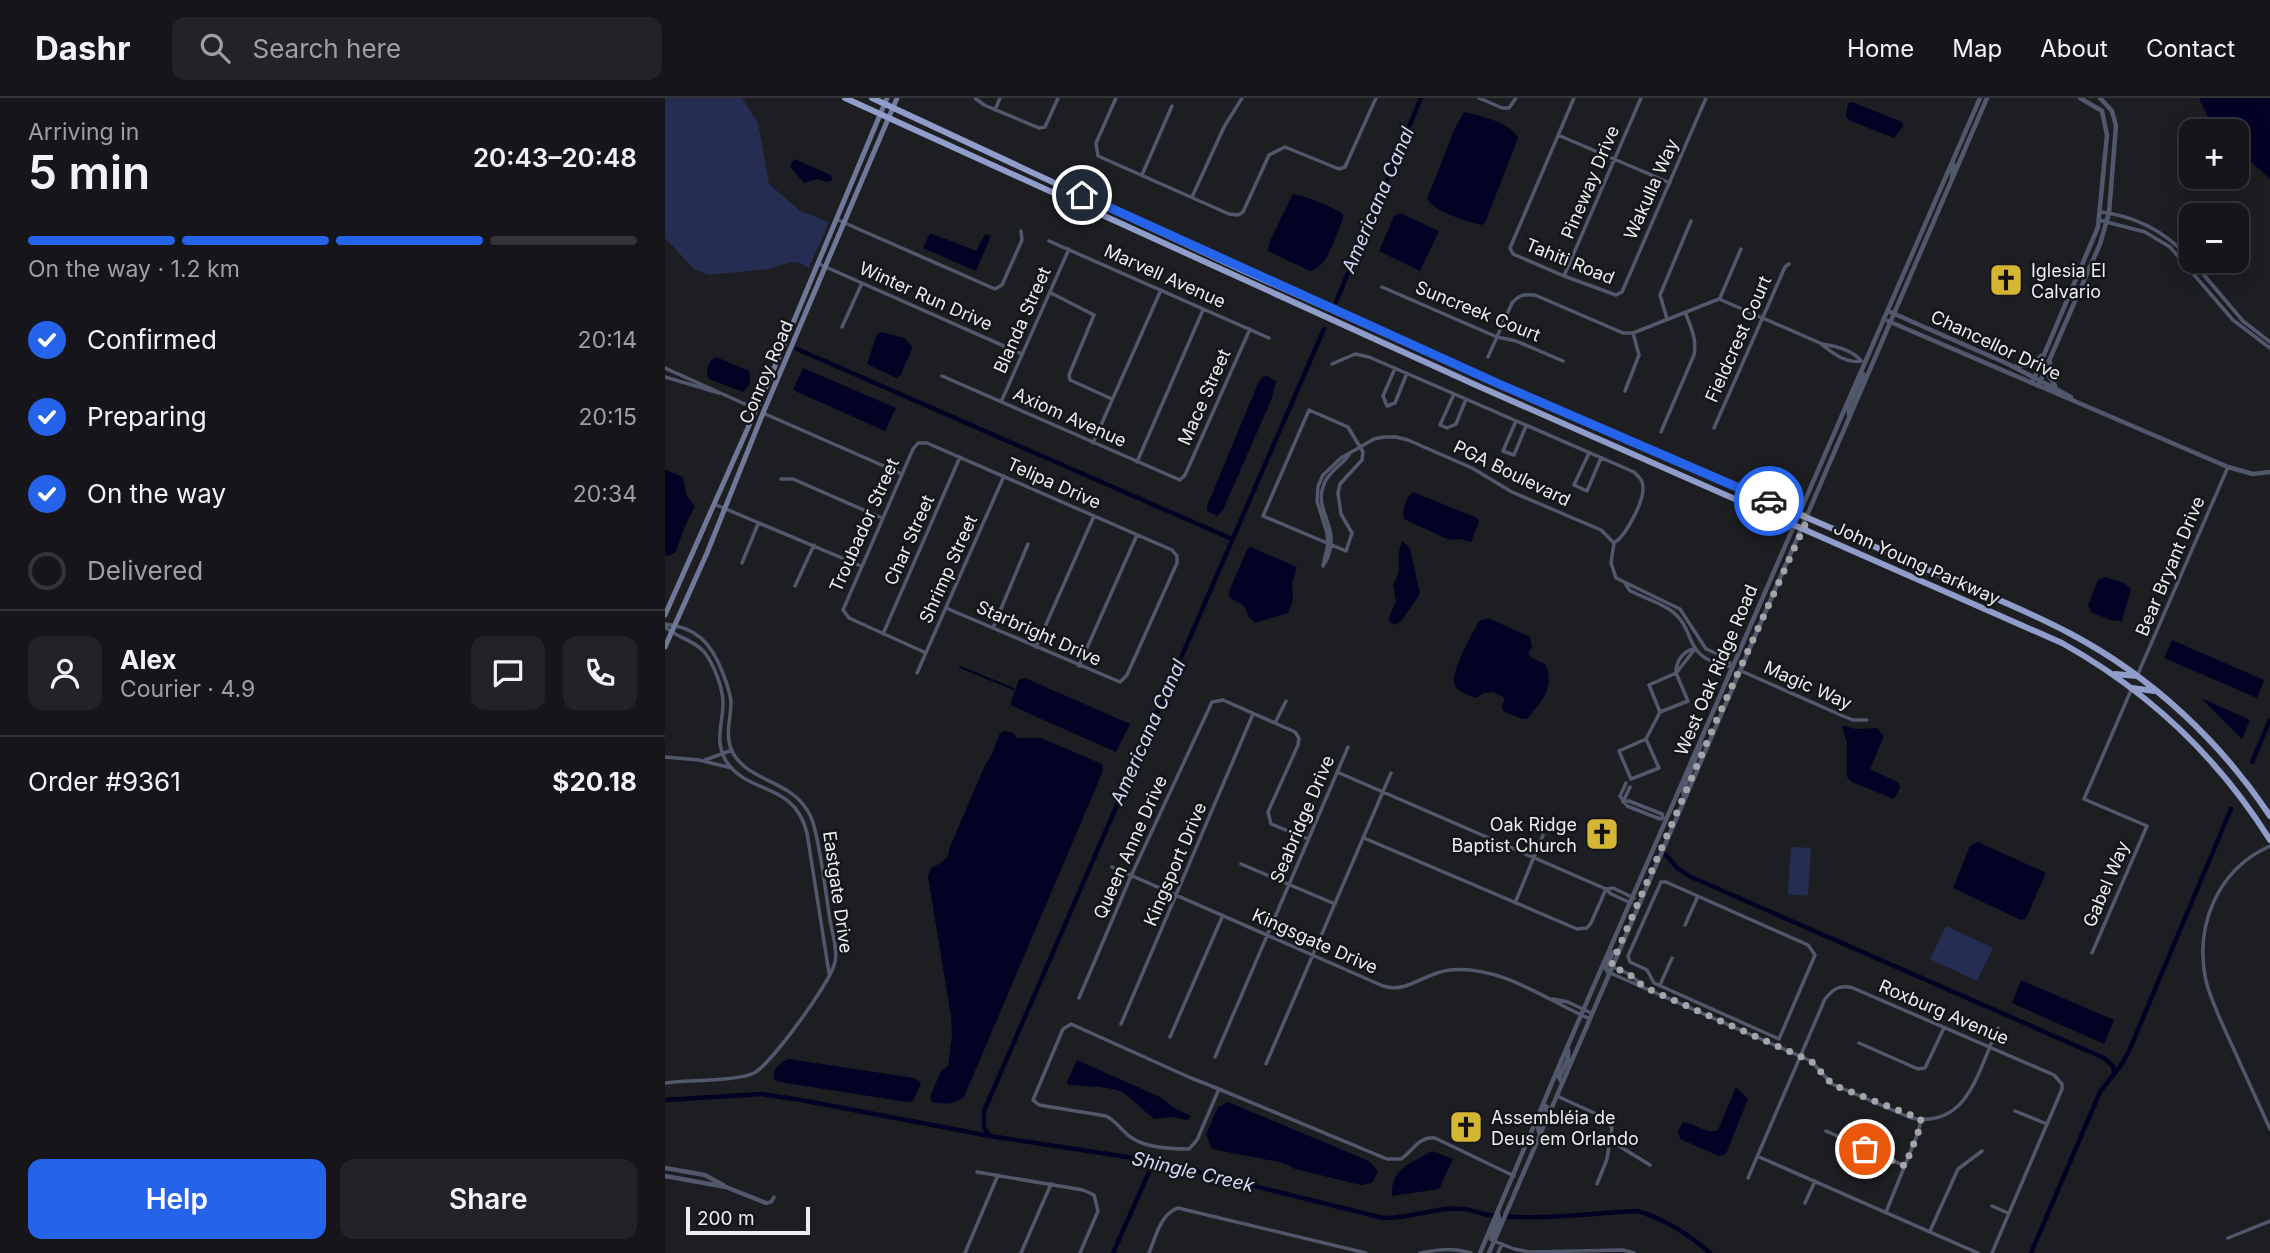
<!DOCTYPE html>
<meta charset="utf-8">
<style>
body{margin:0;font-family:Inter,sans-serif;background:#232327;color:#f1f3f6;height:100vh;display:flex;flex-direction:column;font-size:26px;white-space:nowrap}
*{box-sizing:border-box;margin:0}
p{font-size:23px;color:#9e9fa2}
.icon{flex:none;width:38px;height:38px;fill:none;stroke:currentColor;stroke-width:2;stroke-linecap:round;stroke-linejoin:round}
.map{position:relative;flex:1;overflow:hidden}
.details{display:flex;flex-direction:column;background:#16161a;width:665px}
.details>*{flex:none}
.fabs{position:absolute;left:1514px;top:21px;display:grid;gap:14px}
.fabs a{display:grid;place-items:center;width:70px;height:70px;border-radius:14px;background:#16161a;box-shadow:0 4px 18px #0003,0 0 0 2px #353539;font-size:35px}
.scale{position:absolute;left:21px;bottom:18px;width:124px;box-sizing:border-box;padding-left:7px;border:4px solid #ecedf0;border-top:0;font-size:19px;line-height:24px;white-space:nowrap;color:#ecedf0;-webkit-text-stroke:5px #141519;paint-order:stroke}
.pin{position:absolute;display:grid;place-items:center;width:60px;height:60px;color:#fff;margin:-30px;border:4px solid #fff;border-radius:50%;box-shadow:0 2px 7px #0007}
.courier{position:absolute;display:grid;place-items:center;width:70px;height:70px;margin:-35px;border:5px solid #2563eb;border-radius:50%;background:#fff;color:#222;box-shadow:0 2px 9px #0007}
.overview em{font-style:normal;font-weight:600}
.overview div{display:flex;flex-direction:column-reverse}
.overview{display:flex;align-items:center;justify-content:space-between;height:119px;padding:0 28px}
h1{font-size:46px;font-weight:600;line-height:52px}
.bar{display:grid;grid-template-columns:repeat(4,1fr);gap:10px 7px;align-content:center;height:84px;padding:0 28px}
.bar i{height:9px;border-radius:5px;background:#353539}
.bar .on{background:#2563eb}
.bar p{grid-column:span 4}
.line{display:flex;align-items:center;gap:18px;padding:0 28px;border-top:2px solid #353539}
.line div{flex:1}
.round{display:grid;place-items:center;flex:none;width:74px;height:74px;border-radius:14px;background:#232327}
ol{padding:0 28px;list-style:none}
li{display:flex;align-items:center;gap:21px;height:77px}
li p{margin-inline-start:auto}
li .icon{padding:7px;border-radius:50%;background:#2563eb;color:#fff;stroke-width:4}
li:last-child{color:#9e9fa2}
li i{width:38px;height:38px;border:4px solid #353539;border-radius:50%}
.action{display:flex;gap:14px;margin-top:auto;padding:14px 28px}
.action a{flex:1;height:80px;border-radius:14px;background:#2563eb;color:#fff;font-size:28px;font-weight:600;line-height:80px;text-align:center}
.action a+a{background:#232327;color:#f1f3f6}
header{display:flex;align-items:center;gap:42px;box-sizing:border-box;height:98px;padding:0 35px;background:#16161a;border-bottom:2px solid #353539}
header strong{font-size:33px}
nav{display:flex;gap:38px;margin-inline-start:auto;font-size:24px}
.search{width:490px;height:63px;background:#232327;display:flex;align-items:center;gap:18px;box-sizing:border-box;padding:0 24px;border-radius:14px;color:#9e9fa2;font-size:26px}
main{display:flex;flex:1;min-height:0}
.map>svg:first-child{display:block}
.green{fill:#252d52}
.water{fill:#030225}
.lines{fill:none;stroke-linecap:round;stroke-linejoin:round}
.stream{stroke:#030225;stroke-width:2}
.canal{stroke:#030225;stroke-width:4.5}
.minor{stroke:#52586c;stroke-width:3.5}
.tertiary{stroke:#52586c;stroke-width:4.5}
.secondary{stroke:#6f7898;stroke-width:5}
.primary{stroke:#8591ba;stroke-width:6}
.trunk{stroke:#909cca;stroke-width:6}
.done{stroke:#a4a5a8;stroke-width:7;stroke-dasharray:0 12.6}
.route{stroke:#2563eb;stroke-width:9}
.labels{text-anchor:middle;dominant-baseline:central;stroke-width:5;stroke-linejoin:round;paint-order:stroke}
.street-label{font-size:18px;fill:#ecedf0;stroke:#141519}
.poi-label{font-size:18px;fill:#ecedf0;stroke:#141519;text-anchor:start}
.water-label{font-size:19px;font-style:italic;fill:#d0d9f6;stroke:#141519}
</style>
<header>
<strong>Dashr</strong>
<div class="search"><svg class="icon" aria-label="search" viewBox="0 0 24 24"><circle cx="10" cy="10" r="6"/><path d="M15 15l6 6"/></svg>Search here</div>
<nav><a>Home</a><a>Map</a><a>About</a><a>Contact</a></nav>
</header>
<main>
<section class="details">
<div class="overview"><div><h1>5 min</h1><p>Arriving in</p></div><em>20:43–20:48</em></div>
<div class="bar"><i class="on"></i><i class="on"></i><i class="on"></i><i></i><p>On the way · 1.2 km</p></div>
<ol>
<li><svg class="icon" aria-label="check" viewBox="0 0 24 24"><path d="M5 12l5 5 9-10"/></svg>Confirmed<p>20:14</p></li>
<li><svg class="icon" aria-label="check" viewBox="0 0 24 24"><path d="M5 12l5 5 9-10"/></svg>Preparing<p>20:15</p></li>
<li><svg class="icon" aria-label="check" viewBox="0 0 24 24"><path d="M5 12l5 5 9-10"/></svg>On the way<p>20:34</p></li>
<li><i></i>Delivered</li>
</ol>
<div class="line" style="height:126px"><a class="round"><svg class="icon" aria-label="person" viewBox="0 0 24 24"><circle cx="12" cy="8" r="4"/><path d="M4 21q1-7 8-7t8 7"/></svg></a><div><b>Alex</b><p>Courier · 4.9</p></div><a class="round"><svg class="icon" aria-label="chat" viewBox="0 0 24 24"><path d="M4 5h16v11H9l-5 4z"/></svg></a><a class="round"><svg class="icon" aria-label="phone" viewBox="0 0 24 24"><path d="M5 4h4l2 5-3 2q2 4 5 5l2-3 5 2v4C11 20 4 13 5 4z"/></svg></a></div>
<div class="line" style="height:91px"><div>Order #9361</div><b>$20.18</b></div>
<div class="action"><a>Help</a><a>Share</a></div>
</section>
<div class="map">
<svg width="1605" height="1155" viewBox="0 0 1605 1155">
<rect width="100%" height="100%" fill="#1d1e22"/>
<path class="green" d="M 0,0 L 77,0 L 93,25 L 104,86 L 135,113 L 164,124 L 144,170 L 135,165 L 126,164 L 104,171 L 43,177 L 29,171 L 0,140 Z
M 1126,749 L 1146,750 L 1143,798 L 1123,796 Z
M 1281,828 L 1328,850 L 1312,883 L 1265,861 Z"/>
<path class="water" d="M 1534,0 L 1605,0 L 1605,81 L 1572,51 L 1572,33 L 1554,33 L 1544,21 Z
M 1187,4 L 1237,24 L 1238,28 L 1229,40 L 1186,23 L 1181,19 L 1183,5 Z
M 799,14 C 815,18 845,24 853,40 L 820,125 L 816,127 C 800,122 771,115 762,101 L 790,30 Z
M 129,61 L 166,77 L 167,82 L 162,84 L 152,81 L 139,85 L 125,68 Z
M 628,96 C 636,96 672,111 678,116 L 678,121 C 671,136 663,170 645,173 L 603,153 L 605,143 Z
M 735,115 L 774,133 L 755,173 L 714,153 L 729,118 Z
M 265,135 L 311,153 L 320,136 L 326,138 L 311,173 L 258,150 Z
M 216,234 L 239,240 L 247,248 C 246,258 239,266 236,277 L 231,280 L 202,266 L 212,236 Z
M 51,259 L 84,273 C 87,282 85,288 78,294 L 44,281 C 40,273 43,263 51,259 Z
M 138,270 L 231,310 L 220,333 L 128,292 Z
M 602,278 L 611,283 L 607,300 L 558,412 L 552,418 L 542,413 L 542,408 L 592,288 L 597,279 Z
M 0,372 L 18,379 L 21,396 L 30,409 C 25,415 13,445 11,454 L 3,458 L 0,457 Z
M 748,394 L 812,420 L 814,424 L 806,444 L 795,441 L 784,442 L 739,421 C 737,413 741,398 748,394 Z
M 737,443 L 745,450 L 755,496 L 736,523 L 729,527 L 723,522 L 731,503 L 728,487 L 734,474 L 734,454 Z
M 586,449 L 632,469 L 627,485 L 628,502 L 623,515 L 590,525 L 583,518 C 582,506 572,505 564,499 L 564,493 L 583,450 Z
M 1440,479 L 1459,485 L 1466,491 L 1457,523 L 1445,522 L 1426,514 L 1423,507 L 1433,482 Z
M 823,520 L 865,539 L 867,549 L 863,556 L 867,560 L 880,566 C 891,589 876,604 862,621 L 857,621 L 838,613 L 837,608 L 840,600 L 828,594 L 819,595 L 811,600 C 803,597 791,594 789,585 C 786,574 808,534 814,523 Z
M 1507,542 L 1599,582 L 1592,600 L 1499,560 Z
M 360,580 L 465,626 L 451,654 L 345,607 L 354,582 Z
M 1536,600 L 1585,622 L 1577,641 Z
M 1180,628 L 1191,631 L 1212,630 L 1219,638 L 1205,671 L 1234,685 L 1235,690 L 1229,701 L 1187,684 L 1182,679 L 1182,645 L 1177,629 Z
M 339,633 L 348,635 L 352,640 L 376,640 L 437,666 L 438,673 L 299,999 C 289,1007 279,1006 267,1004 L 265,999 L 276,973 L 283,968 L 287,938 L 286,918 L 263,779 L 266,770 C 275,765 285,762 284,751 L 320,667 L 327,656 L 335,635 Z
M 1313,744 L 1381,775 L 1361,820 L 1356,822 L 1288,790 L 1305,748 Z
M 1356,882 L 1449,922 L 1439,946 L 1347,905 Z
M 124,961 L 249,980 L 256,985 L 248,1003 L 242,1004 L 115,984 L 109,981 C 107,971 115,964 124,961 Z
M 412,962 L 497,1000 L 509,1010 L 526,1018 L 523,1022 L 506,1019 L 489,1021 C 479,1013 468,1002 459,995 C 448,988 417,988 403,987 L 402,984 Z
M 1071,989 L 1083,1001 L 1061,1056 L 1054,1058 L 1015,1041 L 1013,1033 L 1018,1024 C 1030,1025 1041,1037 1053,1032 Z
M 563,1004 L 704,1063 L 713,1073 L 707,1085 L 696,1087 L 630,1071 L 619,1065 L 547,1051 L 541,1036 L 553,1009 Z
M 767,1053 L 788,1061 L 774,1091 L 727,1098 C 726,1070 745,1066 767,1053 Z"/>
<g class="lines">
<path class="stream" d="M 295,569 L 349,591"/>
<path class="canal" d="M 671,204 L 756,0
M 132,251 L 567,441
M 1587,664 L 1605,622
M 1001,757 L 1012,770 L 1024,778 L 1439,960 L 1448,968 L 1449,975
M 0,1002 L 96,996 L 136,1002 L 325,1038 L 489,1063 L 718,1120 C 745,1121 772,1108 799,1111 C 808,1112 816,1116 825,1117 C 869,1123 927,1115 972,1113 C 998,1120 1025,1137 1045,1155
M 325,1038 L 319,1030 L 319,1013 L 659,231
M 448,1155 L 489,1063
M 1366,1155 L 1435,994 L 1456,967 L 1464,953 L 1566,711"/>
<path class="minor" d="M 310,0 L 319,7 L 374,30 L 380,29 L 393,0
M 451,0 L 431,45 L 433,58 L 564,116 L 573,117 L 578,114 L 604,57 L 620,49 L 674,71 L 680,69 L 711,0
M 814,0 L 837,10 L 844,10 L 851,0
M 909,0 L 845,150 L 848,156 L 899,178 L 951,197 L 957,194 L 1041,0
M 330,12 L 335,0
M 893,37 L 1005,85
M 477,77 L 507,8
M 527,99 L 559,29 L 577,0
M 1436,114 C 1471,118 1502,135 1526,162
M 173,122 L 330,191 L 337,187 L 357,142 L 356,133
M 1434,122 L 1480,134 L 1505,149 L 1568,222 L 1605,250
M 384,143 L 604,240
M 1527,163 L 1578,223 L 1605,244
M 154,166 L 357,256
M 899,178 L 976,0
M 717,189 L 832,239 L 851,243 L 898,263
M 386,195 L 429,217 L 404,277 L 405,282 L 447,301
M 1055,200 L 1076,151
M 1002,221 L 995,197 L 1026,123
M 177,229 L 197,185
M 1157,246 C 1171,248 1188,252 1196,263
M 823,259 L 847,205 C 854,197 859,196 870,197 L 958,235 L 968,235 L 1054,201 L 1155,245 C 1166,254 1181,266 1196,263
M 667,266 L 690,256 L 704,259 L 969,374 C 974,379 978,382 978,389 C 979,403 961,438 949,445
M 0,270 L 91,311
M 730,270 L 718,298 L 722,308 L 730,305 L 742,275
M 277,278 L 515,382 L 520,377 L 585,231
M 0,279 L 54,295
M 960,293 L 974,257 L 968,235
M 789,296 L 775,327 L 782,330 L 791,326 L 801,301
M 336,304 L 404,151
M 644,312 L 683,329 L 698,354 L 697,362 L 675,386 L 673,395 L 676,416 L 687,435 L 681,453 L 598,418 Z
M 98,315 L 237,376
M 851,323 L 838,353 L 849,357 L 861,328
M 1049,330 L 1120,169 L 1124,166
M 996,334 L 1029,257 C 1032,241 1026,229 1020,214
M 428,345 L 496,192
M 924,355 L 909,387 L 922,393 L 936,360
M 472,364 L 538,212
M 116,381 L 128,381 L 217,420
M 49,406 L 196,468
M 77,465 L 93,426
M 660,465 C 679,430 647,414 659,386 C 664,373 676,368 684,357
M 658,468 L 663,446 L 662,435 L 652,403 L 653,388 L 658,377 L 676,360 L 709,341 L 719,339 L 731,339 L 743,342 L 807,370 L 847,394 L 936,432 L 949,445 L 946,465 L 951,480 L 1015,511 L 1041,551 L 1062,560 L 1067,569
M 960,485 L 964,492 C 978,500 995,504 1008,514 C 1028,530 1021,552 1046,563 C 1054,567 1059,569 1067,569
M 130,488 L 149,447
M 0,526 C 31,529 46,545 57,573 C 61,583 65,593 66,604 C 66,620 60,635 66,651 C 79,682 122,682 140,709 C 144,714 147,721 149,728 C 157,759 160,791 165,822 C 167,835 173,851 170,864 C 166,884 106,966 89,975 C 74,983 21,982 0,985
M 0,529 C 12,540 30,542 40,555 C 49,567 58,590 58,605 C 58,626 49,643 61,663 C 84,698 129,683 142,735 L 164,875
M 328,530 L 363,446
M 218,536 L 295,359
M 371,549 L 429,418
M 261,555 L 184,520 L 178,512 L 248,351 L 253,345 L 262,345 L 507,452 L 512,458 L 512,465 L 462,577 L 455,584 L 281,510
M 414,568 L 472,437
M 1074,572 L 1178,618 L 1188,622 L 1202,622
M 1011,574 C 1011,564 1018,552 1030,551
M 1012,574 L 1030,551
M 252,575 L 339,378
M 1011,575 L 1023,603 L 995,614 L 984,587 Z
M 1472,578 L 1563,369
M 610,625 L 621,603
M 981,641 L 994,670 L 966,681 L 954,653 Z
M 981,641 L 995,614
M 0,659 L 34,662 L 67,670
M 40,662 L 67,652
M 672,674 L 941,791 L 946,796 L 966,805
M 961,685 L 955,698 L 962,708 L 995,721 L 998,720
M 965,689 L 958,704 L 964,703 L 997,716 L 998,720
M 699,740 L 912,831 L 922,830 L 926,825 L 941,791
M 1605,748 C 1553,771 1529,827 1541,883 C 1546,903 1556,923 1565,943 C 1578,972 1592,1002 1605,1031
M 576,766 L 670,806
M 447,769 L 718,888 C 743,896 760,874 785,872 C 835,867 880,901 923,920
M 996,784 L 1001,784 L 1143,847 L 1150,857 L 1114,941 L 989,885 L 982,872 L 965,864 L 963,858 Z
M 941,791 L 948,790 L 969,800
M 850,805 L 878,737
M 1020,827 L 1033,798
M 1427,855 L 1482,728 L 1419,701 L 1467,590
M 946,868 L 964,876 L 975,885
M 943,874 L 1146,963 L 1167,986 L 1246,1020 C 1304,1031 1313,971 1333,930
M 995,887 L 1007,860
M 414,900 L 466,778 L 547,604 L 558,602 L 630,634 L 634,640 L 633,647 L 603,714 L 606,726 L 643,741
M 888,901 L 903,904 L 926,915
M 456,926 L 588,616
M 505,939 L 558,817
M 1194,945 L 1253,971 L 1260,970 L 1279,930
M 550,959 L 683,649
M 601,966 L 726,675
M 554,991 L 532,1042 L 524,1051 C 508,1051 481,1050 467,1040 C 457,1034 452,1023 441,1018 L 374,1007 L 368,1002 L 398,931 L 406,926 L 526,980 L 554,991 L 722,1061 L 736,1061 C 748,1053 754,1038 770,1040 L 849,1078
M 892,998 L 940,1020 L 947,1030 L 942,1061 L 932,1086
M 1350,1013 L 1382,1026
M 1161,1033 L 1240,1068
M 946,1043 L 985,1067
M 1092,1058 L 1313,1155
M 312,1074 L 418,1092 L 429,1097 L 433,1113 L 415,1155
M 1083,1080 L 1160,901 C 1168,891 1175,886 1188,890 L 1389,977 L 1397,986 L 1397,991 L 1327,1155
M 101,1105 L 106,1104 L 109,1099
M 1140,1105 L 1150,1083
M 1327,1108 L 1343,1115
M 1221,1114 L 1253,1035 L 1256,1022
M 1265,1133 L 1293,1071 L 1317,1053
M 1563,1140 L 1605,1123
M 829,1143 L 849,1151 L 864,1154 L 958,1152 L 969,1155
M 300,1155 L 333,1077
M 356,1155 L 386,1086
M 484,1155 C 491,1139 495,1116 513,1110 L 701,1155
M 755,1155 C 774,1151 787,1150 806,1155
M 833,1155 L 837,1146"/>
<path class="tertiary" d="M 1287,65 L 1289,68 L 1287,79
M 1223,213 L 1343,266 L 1406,299
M 1223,223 L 1563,369 L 1588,376 L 1605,374
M 1385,264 L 1384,278 L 1390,288
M 1351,268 L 1368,267 L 1376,258
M 1367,285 L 1433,129 L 1442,37 L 1437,13 L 1415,0
M 1373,288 L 1435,146 L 1444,115 L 1451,28 L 1447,13 L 1435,0
M 1184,317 L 1184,308 L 1198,276
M 1019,697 L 1018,693 L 1036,647
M 943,874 L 941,870 L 948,854
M 896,983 L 894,979 L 903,961 L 903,952
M 874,1034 L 873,1029 L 882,1009 L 879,1007
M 0,1070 L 40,1077 L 58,1087
M 0,1078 L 61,1089 L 101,1105
M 829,1143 L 826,1141 L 834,1120 L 833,1115
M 815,1155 L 900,954 L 1315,0
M 824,1155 L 1322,0"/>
<path class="secondary" d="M 0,517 L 105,280 L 222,0
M 0,549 L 42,455 L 98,315 L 232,0"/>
<path class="primary" d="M 834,286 L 866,301"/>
<path class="trunk" d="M 180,0 L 813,288 L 1397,545 C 1483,593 1553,659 1605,742
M 207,0 L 579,173 L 834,286
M 866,301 L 1222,454
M 1231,458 C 1289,484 1350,506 1406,536 C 1487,579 1555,643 1605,718
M 1450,576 L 1472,578
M 1467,590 L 1489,593"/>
</g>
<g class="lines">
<path class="done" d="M 1104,403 L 1143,420 L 1049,628 L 946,868 L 964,876 L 979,889 L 1146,963 L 1167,986 L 1176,990 L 1256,1021 L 1253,1035 L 1240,1068 L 1200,1051"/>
<path class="route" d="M 417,97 L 834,286 L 1104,403"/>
</g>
<defs>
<symbol id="church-square" viewBox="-11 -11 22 22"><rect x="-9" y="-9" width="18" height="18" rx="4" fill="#d5b534" stroke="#141519"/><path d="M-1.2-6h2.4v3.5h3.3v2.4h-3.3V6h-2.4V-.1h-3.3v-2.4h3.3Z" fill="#111"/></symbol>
</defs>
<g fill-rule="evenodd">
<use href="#church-square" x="1322" y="163" width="38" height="38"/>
<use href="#church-square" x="918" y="717" width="38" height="38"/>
<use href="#church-square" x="782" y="1010" width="38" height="38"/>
</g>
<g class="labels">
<g class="street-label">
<text transform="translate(925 84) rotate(-67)">Pineway Drive</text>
<text transform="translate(986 91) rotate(-66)">Wakulla Way</text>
<text transform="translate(905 163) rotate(22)">Tahiti Road</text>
<text transform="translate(500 178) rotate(24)">Marvell Avenue</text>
<text transform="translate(261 198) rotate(24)">Winter Run Drive</text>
<text transform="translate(813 213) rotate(22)">Suncreek Court</text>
<text transform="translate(357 222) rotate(-66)">Blanda Street</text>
<text transform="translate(1073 241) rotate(-66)">Fieldcrest Court</text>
<text transform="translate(1331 247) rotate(25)">Chancellor Drive</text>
<text transform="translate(101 274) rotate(-67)">Conroy Road</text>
<text transform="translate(539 299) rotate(-66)">Mace Street</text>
<text transform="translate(405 319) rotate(24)">Axiom Avenue</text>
<text transform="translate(847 375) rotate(26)">PGA Boulevard</text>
<text transform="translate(389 385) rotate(24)">Telipa Drive</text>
<text transform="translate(199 427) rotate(-66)">Troubador Street</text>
<text transform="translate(244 442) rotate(-66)">Char Street</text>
<text transform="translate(1252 465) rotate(24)">John Young Parkway</text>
<text transform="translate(1505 468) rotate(-67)">Bear Bryant Drive</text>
<text transform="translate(283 471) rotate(-66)">Shrimp Street</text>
<text transform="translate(374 535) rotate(24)">Starbright Drive</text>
<text transform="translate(1051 572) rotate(-67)">West Oak Ridge Road</text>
<text transform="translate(1143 587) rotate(24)">Magic Way</text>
<text transform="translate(637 721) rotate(-67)">Seabridge Drive</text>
<text transform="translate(465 749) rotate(-66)">Queen Anne Drive</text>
<text transform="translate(510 766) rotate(-67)">Kingsport Drive</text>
<text transform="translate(1441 786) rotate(-67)">Gabel Way</text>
<text transform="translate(173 794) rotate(82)">Eastgate Drive</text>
<text transform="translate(650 843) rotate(24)">Kingsgate Drive</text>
<text transform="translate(1279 914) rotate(23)">Roxburg Avenue</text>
</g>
<g class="poi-label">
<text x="1366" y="172">Iglesia El<tspan x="1366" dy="21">Calvario</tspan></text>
<text x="912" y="726" text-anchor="end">Oak Ridge<tspan x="912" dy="21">Baptist Church</tspan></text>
<text x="826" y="1019">Assembléia de<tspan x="826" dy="21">Deus em Orlando</tspan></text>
</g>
<g class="water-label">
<text transform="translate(713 102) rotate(-67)">Americana Canal</text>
<text transform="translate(483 634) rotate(-66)">Americana Canal</text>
<text transform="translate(528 1074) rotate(13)">Shingle Creek</text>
</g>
</g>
</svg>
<div class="fabs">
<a>+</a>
<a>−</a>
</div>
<div class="scale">200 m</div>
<div class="pin" style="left:1200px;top:1051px;background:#ea580c"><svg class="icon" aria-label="bag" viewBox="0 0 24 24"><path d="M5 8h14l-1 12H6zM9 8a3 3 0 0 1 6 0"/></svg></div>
<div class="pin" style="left:417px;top:97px;background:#1f2937"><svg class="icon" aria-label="home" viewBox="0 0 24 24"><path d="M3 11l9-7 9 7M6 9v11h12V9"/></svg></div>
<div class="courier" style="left:1104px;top:403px"><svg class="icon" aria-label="car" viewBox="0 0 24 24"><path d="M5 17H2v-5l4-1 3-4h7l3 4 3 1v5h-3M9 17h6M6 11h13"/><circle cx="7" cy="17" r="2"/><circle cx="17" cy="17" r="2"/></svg></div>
</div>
</main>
